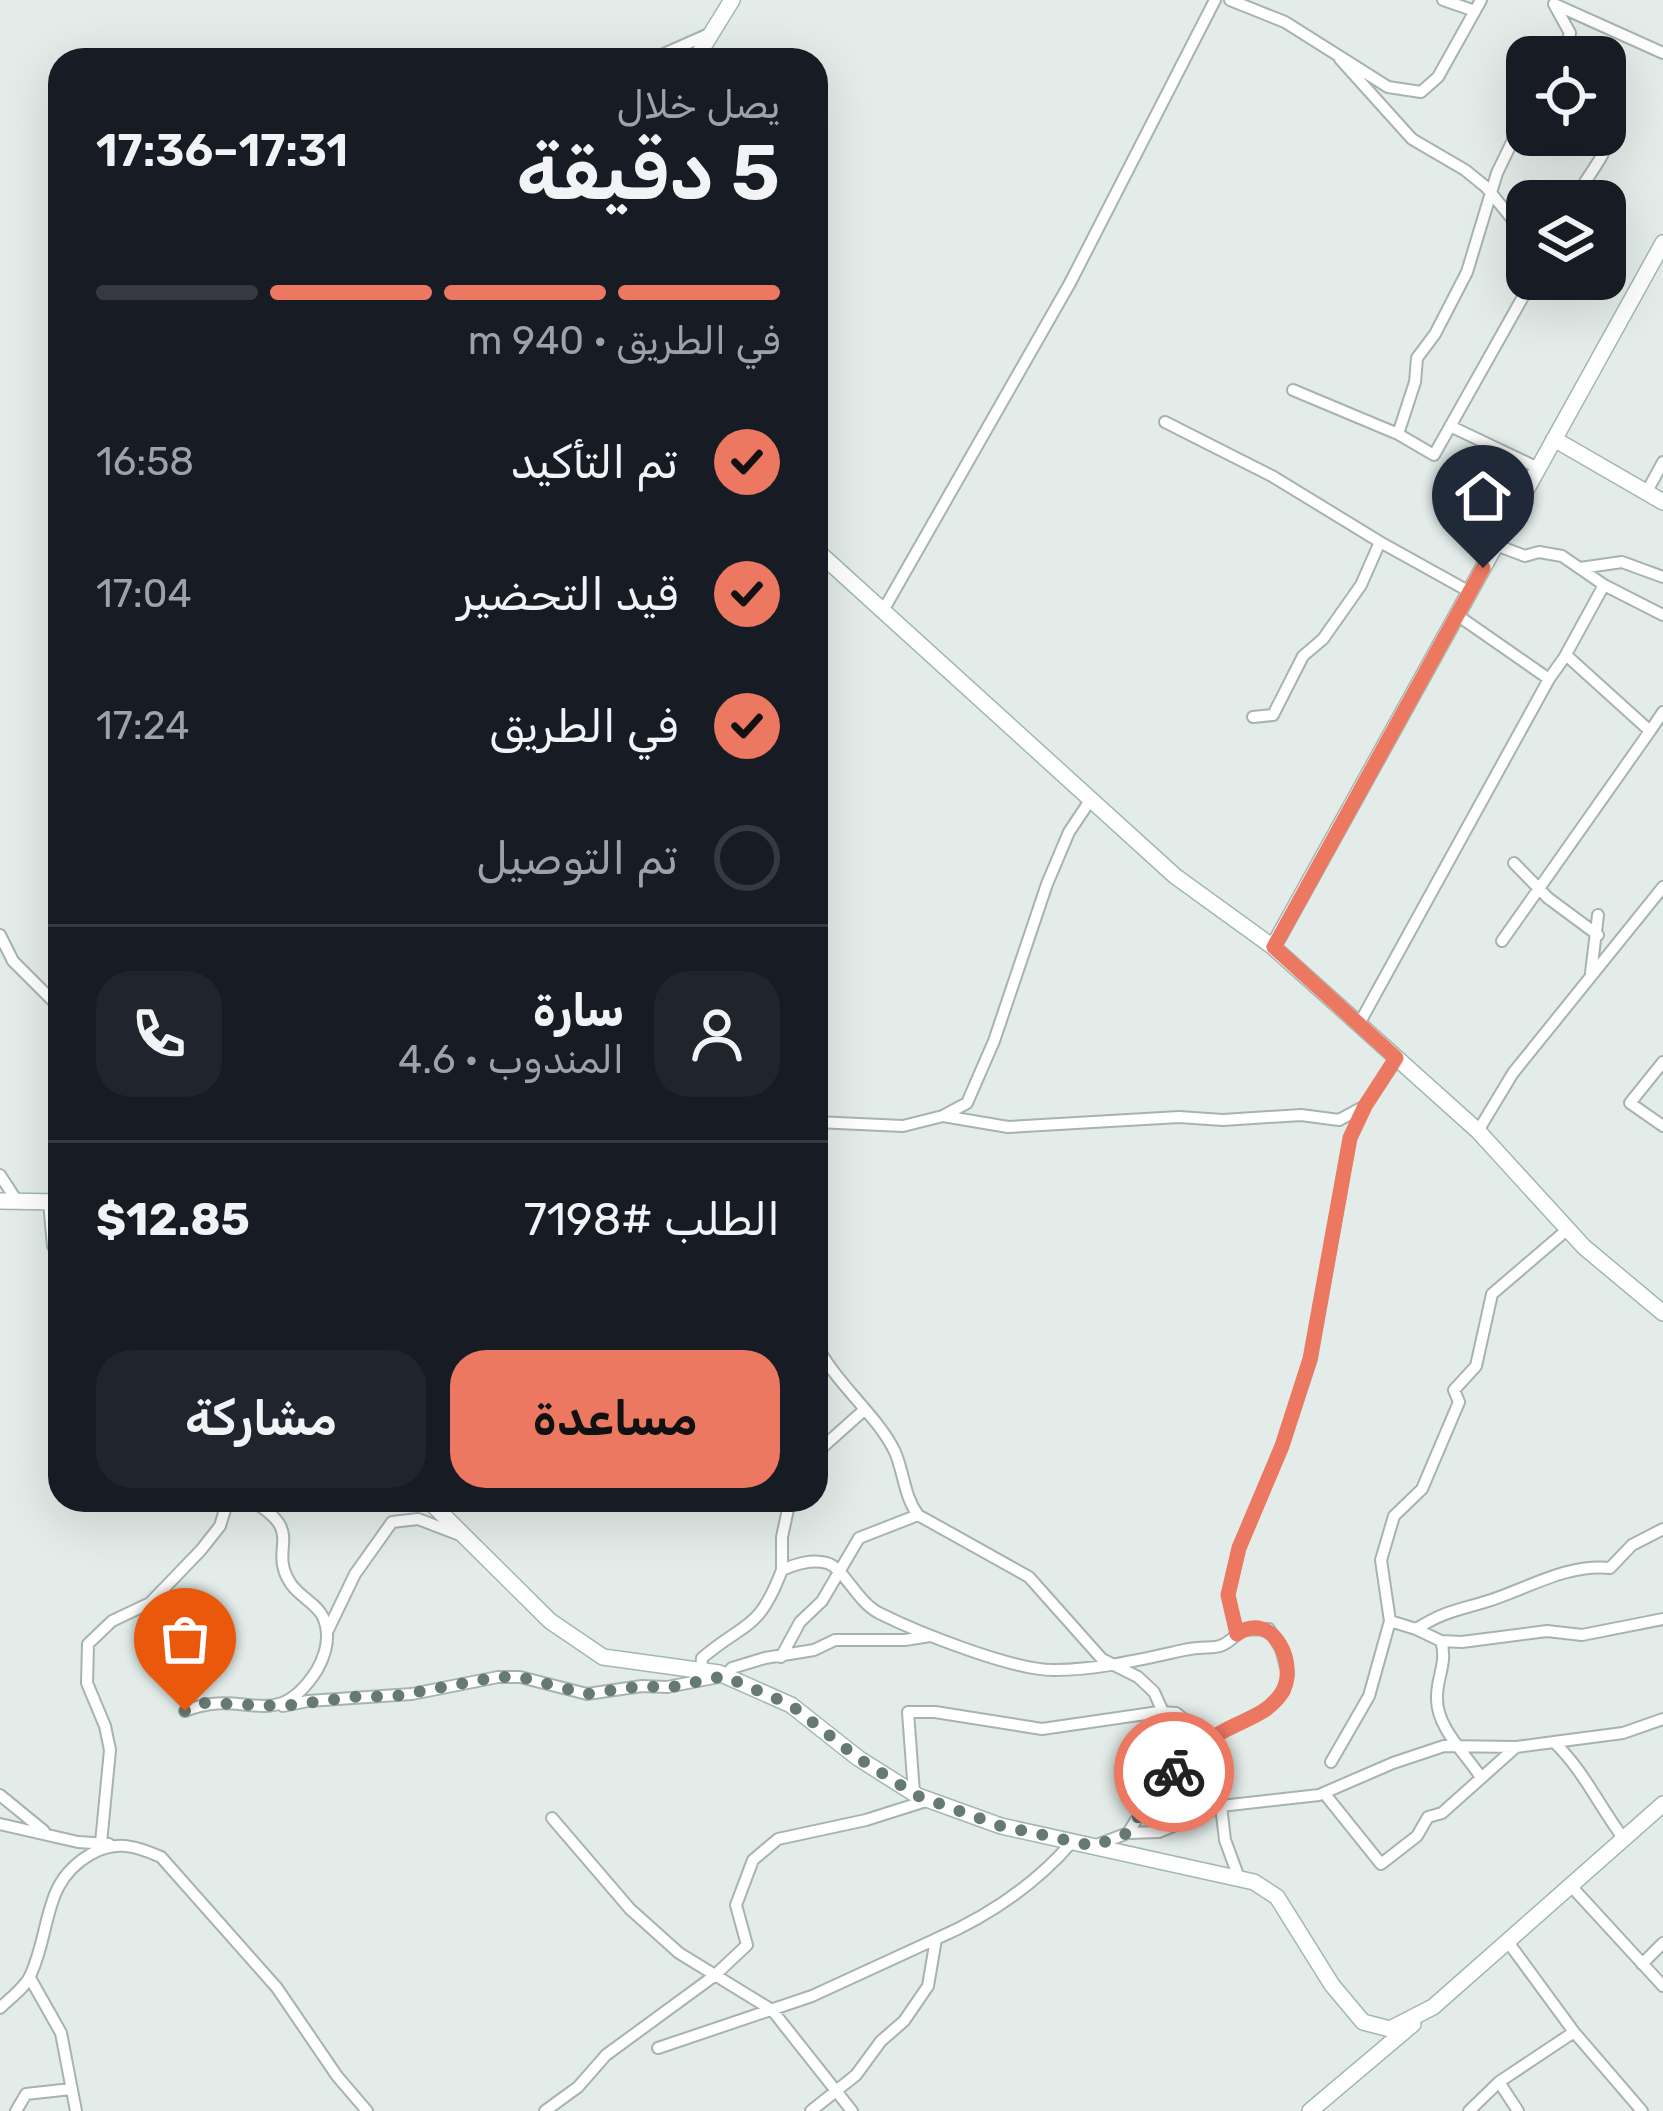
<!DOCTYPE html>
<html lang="ar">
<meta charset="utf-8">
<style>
body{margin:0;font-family:Rubik,Cairo,sans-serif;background:#20242c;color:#f1f3f6;direction:rtl;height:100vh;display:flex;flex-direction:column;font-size:45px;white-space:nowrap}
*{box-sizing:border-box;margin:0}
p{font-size:39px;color:#9ea1a6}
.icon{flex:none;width:66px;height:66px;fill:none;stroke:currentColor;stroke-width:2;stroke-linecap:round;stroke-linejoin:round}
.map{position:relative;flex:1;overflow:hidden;direction:ltr}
.side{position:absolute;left:48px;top:48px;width:780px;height:1464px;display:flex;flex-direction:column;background:#171b24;border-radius:36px;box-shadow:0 12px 48px #0002;direction:rtl}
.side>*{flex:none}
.tools{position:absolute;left:1506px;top:36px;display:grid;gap:24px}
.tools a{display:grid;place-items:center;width:120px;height:120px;border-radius:24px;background:#171b24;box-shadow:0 12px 48px #0002;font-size:60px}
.pin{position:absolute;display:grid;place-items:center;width:102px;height:102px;color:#fff;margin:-123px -51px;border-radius:50% 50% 50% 0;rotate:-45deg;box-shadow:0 0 12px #0007}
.pin .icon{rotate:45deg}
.courier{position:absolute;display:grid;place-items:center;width:120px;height:120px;margin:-60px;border:9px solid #ec7861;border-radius:50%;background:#fff;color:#222;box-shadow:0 3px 15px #0007}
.headline em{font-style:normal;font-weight:600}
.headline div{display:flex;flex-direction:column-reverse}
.headline{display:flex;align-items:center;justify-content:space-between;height:204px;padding:0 48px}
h1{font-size:78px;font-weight:600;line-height:90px}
.bar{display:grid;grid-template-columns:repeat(4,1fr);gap:18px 12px;align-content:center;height:144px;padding:0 48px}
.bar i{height:15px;border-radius:9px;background:#363941}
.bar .active{background:#ec7861}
.bar p{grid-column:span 4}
.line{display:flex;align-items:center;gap:30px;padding:0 48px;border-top:3px solid #363941}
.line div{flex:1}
.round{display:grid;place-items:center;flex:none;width:126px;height:126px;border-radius:36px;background:#20242c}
ol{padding:0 48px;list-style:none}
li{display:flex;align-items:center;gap:36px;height:132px}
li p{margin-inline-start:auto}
li .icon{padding:12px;border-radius:50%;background:#ec7861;color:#111;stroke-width:4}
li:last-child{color:#9ea1a6}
li i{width:66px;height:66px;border:6px solid #363941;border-radius:50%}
.cta{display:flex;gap:24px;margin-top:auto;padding:24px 48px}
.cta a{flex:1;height:138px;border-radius:36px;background:#ec7861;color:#111;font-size:48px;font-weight:600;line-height:138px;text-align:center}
.cta a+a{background:#20242c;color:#f1f3f6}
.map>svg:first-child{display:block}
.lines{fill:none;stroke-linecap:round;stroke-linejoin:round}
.street-casing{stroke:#a6b4ae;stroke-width:14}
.secondary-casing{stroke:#a2b8ae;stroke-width:18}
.street{stroke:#fff;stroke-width:10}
.secondary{stroke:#fff;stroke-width:15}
.done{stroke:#667a73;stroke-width:12;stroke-dasharray:0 21.6}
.route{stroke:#ec7861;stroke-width:15}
</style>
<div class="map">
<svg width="1663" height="2111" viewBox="0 0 1663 2111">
<rect width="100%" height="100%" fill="#e3ece8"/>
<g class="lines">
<defs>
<path id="street" d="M 1230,0 L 1285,22 L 1388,87 L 1421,92 L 1438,77 L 1481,0
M 1443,0 L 1475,11
M 1562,57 L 1570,33 L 1554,4 L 1663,53
M 1340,59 L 1412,139 L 1465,170 L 1486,187 L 1527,237
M 650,60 L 709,34
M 1573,201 C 1594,164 1626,138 1605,93
M 1293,390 L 1398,434 L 1434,455 L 1533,279
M 1165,422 L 1272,476 L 1380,542
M 1450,426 L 1538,468
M 1398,434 L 1415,382 L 1417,358 L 1435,334 L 1467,272 L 1497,173 L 1527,111
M 1646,493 L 1663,462
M 1496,545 L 1525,556 L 1539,552 L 1562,556 L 1604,585
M 1580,568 L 1622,562 L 1663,577
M 884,609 L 1070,283 L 1215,0
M 1457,615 L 1549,679 L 1566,655 L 1650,731 L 1663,712
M 1564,658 L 1604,585 L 1663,615
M 1253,717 L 1273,715 L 1303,656 L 1323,639 L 1361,585 L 1380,542 L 1470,592
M 1514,863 L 1548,898 L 1598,935
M 0,935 L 13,961 L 60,1008
M 1502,941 L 1650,731
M 1591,973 L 1598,915
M 1359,1024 L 1549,679
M 1663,1062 L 1630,1103 L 1663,1126
M 943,1116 L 1008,1127 L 1179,1117 L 1223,1120 L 1301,1115 L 1339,1120 L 1365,1106 L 1397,1058
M 816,1122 L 903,1126 L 943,1116 L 967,1103 L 994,1041 L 1047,884 L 1069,832 L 1091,799
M 1478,1131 L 1513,1073 L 1663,887
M 0,1175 L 17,1201
M 54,1201 L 49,1202 L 53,1246 L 60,1257
M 816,1344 C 836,1384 878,1416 895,1452 C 904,1473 904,1496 918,1515
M 816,1453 L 863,1411
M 782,1570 L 782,1537 L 790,1500
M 1390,1621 L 1416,1629 C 1447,1610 1456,1611 1488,1601 C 1529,1588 1565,1564 1610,1568 L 1632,1545 L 1663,1529
M 1416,1629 L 1441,1641 L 1462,1642 L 1547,1631 L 1582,1635 L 1663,1619
M 328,1630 L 355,1574 L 392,1522 L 418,1519 L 460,1535
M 1237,1634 L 1228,1595 L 1239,1548 L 1282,1446 L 1311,1359 L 1350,1138 L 1365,1106
M 1441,1641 C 1448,1663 1436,1678 1437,1699 C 1437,1728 1465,1753 1480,1776
M 781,1657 L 800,1622 L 822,1601 L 859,1538 L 918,1515 L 1029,1577 L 1102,1659 L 1138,1677 L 1154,1692 L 1168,1723 L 1199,1751
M 701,1671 L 702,1658 C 747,1620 758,1632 782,1570 C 796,1564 811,1559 827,1563 C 844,1568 857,1602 879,1613 C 917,1632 1014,1671 1055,1670 C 1098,1670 1143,1659 1184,1650 C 1214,1643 1217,1656 1241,1630 L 1269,1629 L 1281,1649 L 1288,1675 L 1283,1692 L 1267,1709 L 1220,1733 L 1157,1787 L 1128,1833 L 1094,1846
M 283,1706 L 308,1701 L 412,1694 L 498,1677 L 520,1677 L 587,1694 L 642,1686 L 667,1687 L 724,1676 L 732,1668 L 765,1658 L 814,1650 L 835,1640 L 905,1640 L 930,1636
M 185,1711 C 245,1686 275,1736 317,1670 C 326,1654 331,1635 323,1617 C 317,1604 300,1597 291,1584 C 266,1547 309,1533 250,1500
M 1554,1742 L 1623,1733 L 1663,1719
M 1331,1762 L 1369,1696 L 1390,1621 L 1381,1560 L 1394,1516 L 1422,1489 L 1459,1402 L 1454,1390 L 1476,1366 L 1492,1294 L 1568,1229
M 914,1793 L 908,1712 L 935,1712 L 1042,1729 L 1159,1712 L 1176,1713 L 1211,1741 L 1221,1806 L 1319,1795 L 1393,1763 L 1444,1746 L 1516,1747 L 1554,1742 C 1584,1771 1599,1806 1624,1839
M 1324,1793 L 1381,1864 L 1417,1836 L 1428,1817 L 1442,1813 L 1516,1747
M 0,1795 L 44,1831
M 552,1818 L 630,1909 L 679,1953 L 772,2010 L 852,2111
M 0,1824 L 78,1842 L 109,1844
M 1128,1833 L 1159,1832 L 1221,1806 L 1225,1840 L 1239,1878
M 101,1843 L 110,1750 L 105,1726 L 87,1683 L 88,1644 L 112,1621 L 150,1603 L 201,1550 L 220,1526 L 228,1500
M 1571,1886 L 1663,1986
M 1508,1942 L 1574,2032 L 1642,2111
M 1642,1964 L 1663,1943
M 30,1978 L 61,2033 L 76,2111
M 0,2008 C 10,1998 26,1987 31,1974 C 52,1927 42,1882 91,1854 C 117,1840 136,1846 161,1857 L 277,1988 L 337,2076 L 367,2111
M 658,2048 L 812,1996 L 936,1939
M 1499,2082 L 1518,2111
M 16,2111 L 26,2094 L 71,2089
M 545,2111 L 578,2087 L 606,2055 L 714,1976 L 747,1945 L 736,1905 L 753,1860 L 778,1839 L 866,1820 L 929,1800
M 811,2111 L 856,2075 L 881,2041 L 904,2021 L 928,1986 L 936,1939 C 989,1916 1034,1886 1072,1842
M 1469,2111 L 1499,2082 L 1574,2032"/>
<path id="secondary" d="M 695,60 L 732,0
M 1554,439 L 1663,502
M 816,550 L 1175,876 L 1273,947 L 1478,1131 L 1584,1247 L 1663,1313
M 1273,947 L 1663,243
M 0,1201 L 60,1202
M 428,1500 L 550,1621 L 603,1657 L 719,1673 L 791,1705 L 858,1758 L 918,1796 L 1001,1826 L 1254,1882 L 1277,1897 L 1332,1985 L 1363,2022 L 1390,2029 L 1433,2007 L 1663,1804
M 1310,2111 L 1413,2024"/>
</defs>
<use href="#street" class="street-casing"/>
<use href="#secondary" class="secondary-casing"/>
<use href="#street" class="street"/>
<use href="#secondary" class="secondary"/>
</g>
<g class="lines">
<path class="done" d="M 185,1711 L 203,1703 L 284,1706 L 362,1696 L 390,1697 L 497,1677 L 520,1677 L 587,1694 L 642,1686 L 668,1688 L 724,1676 L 791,1705 L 858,1758 L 918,1796 L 1001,1826 L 1094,1846 L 1128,1833 L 1157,1787 L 1174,1772"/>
<path class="route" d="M 1174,1772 C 1188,1760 1202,1746 1217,1735 C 1238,1721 1265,1717 1281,1694 C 1300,1666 1273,1609 1237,1634 L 1228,1595 L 1239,1548 L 1282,1446 L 1310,1359 L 1350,1138 L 1365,1106 L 1396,1058 L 1274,947 L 1483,568"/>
</g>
</svg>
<div class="tools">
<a><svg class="icon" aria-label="locate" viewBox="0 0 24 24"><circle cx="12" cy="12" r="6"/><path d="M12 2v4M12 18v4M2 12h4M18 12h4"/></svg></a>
<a><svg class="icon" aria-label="layers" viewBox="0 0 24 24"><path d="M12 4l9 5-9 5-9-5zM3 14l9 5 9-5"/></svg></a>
</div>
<div class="pin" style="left:185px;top:1711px;background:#ea580c"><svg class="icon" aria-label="bag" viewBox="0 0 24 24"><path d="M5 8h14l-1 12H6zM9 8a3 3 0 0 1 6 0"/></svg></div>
<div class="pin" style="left:1483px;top:568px;background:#1f2937"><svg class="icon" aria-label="home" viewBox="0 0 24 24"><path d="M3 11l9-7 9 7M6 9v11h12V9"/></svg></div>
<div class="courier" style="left:1174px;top:1772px"><svg class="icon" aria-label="bike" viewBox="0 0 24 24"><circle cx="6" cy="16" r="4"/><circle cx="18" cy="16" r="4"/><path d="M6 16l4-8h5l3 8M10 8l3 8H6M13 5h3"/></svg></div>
<section class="side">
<div class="headline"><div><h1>5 دقيقة</h1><p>يصل خلال</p></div><em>17:31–17:36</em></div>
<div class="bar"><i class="active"></i><i class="active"></i><i class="active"></i><i></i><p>في الطريق · 940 m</p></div>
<ol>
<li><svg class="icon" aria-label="check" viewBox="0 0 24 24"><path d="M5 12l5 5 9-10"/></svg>تم التأكيد<p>16:58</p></li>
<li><svg class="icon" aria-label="check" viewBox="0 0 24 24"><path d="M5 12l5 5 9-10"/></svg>قيد التحضير<p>17:04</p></li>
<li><svg class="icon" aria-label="check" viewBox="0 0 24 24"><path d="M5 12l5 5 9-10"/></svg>في الطريق<p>17:24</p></li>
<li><i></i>تم التوصيل</li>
</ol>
<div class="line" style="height:216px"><a class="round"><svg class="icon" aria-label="person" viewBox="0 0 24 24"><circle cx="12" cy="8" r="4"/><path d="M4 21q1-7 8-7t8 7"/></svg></a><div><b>سارة</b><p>المندوب · 4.6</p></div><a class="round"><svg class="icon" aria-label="phone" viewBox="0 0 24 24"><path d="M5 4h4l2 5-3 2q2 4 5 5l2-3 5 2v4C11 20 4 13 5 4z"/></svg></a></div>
<div class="line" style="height:156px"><div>الطلب #7198</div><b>$12.85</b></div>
<div class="cta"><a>مساعدة</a><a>مشاركة</a></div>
</section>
</div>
